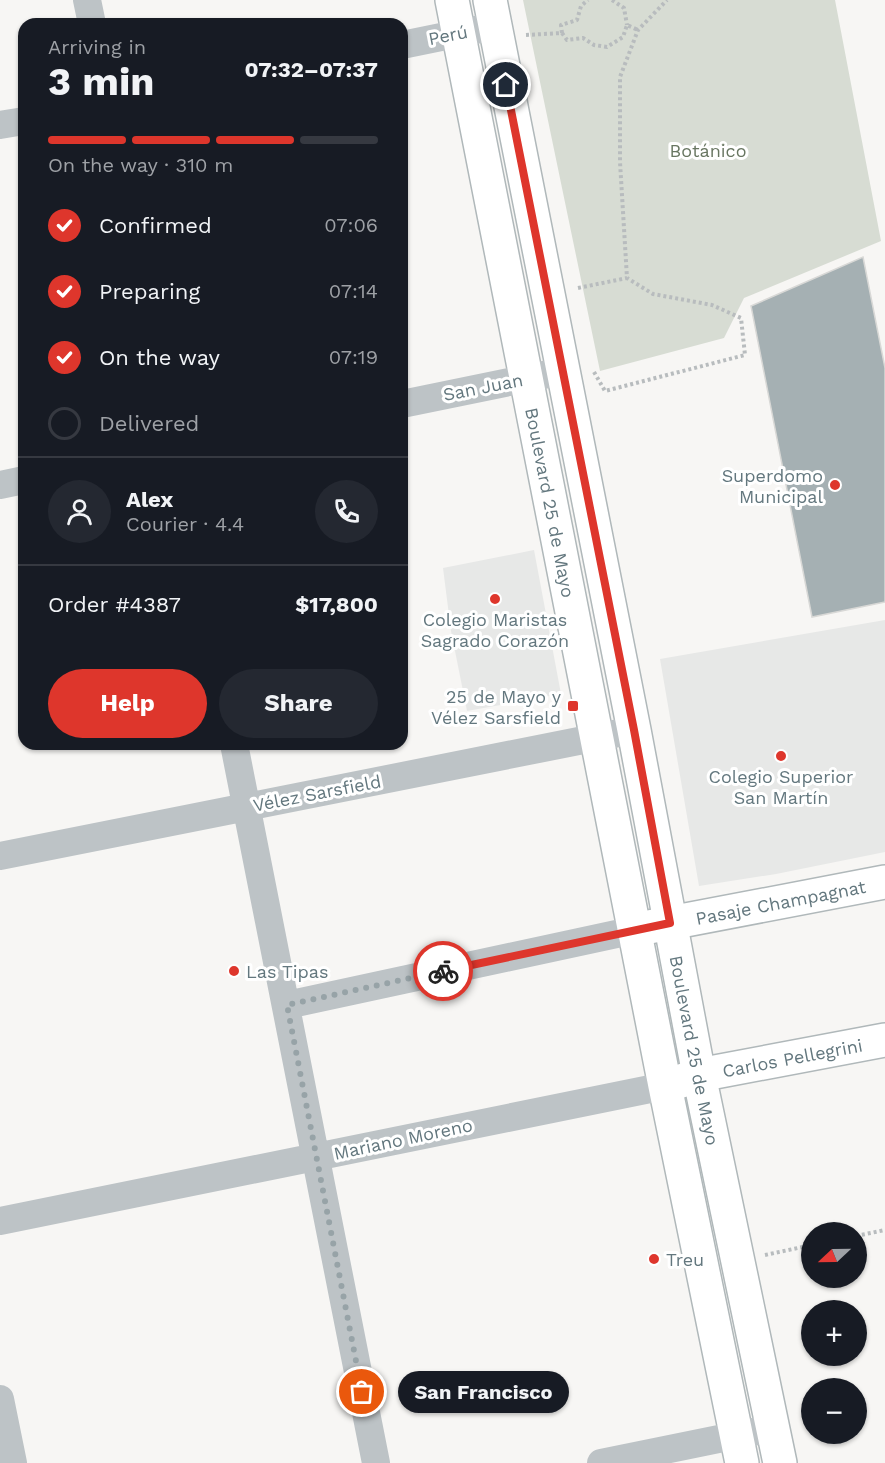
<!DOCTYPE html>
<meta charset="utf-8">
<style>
body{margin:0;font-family:"Work Sans",sans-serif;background:#242831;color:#f1f3f6;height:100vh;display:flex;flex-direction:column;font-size:22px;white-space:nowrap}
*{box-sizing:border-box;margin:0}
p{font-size:20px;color:#9ea1a6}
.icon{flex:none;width:33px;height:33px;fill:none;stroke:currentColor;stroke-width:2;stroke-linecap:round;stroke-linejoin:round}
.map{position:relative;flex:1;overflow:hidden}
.drawer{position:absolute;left:18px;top:18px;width:390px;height:732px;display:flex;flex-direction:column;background:#171b24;border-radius:18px;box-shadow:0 2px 4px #0004}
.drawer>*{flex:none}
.needle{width:39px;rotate:248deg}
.fabs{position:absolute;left:801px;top:1222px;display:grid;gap:12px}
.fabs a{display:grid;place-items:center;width:66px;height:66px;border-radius:50%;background:#171b24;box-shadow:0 2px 4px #0004;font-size:30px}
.pin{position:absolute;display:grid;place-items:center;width:51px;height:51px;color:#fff;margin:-26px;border:3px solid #fff;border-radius:50%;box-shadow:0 2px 6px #0007}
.courier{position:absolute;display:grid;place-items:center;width:60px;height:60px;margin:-30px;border:4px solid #de362c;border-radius:50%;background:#fff;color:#222;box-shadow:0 2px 8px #0007}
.bubble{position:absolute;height:42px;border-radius:21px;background:#171b24;box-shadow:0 2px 4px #0004;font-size:20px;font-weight:700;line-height:42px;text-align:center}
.overview em{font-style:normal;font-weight:700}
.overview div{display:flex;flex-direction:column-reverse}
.overview{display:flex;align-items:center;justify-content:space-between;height:102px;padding:0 30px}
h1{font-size:39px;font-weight:700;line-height:45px}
.bar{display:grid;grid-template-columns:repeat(4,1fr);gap:9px 6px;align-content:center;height:72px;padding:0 30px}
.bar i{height:8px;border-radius:4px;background:#363941}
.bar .on{background:#de362c}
.bar p{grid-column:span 4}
.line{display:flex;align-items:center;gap:15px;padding:0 30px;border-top:2px solid #363941}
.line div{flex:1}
.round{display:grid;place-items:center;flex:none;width:63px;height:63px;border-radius:32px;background:#242831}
ol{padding:0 30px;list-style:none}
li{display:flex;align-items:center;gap:18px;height:66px}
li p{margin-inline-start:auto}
li .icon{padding:6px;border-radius:50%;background:#de362c;color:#fff;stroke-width:4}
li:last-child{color:#9ea1a6}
li i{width:33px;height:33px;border:3px solid #363941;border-radius:50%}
.cta{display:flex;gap:12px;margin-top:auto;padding:12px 30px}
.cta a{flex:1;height:69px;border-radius:36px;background:#de362c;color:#fff;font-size:24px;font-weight:700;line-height:69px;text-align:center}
.cta a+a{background:#242831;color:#f1f3f6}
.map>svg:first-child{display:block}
.built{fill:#e7e8e7}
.green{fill:#d7dcd3}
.building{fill:#a5b0b3;stroke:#d8d8d6;stroke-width:1.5}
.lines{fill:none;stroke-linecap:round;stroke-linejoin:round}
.secondary-casing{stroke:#b0b8ba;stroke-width:36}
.path{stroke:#b8bcbe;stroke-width:4;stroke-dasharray:3 3;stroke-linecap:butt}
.street{stroke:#bdc3c6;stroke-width:28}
.secondary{stroke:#fff;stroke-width:33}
.done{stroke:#97a3a7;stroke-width:6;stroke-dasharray:0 10.8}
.route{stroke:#de362c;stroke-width:8}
.poi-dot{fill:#de362c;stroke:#fff;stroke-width:2}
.labels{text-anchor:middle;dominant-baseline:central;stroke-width:6;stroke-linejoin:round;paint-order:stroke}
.street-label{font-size:18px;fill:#63777e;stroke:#fff}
.park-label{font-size:18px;fill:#687661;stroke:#fff}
.poi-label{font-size:18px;fill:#63777e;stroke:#fff;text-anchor:end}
</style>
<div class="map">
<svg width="885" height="1463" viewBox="0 0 885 1463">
<rect width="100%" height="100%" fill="#f7f6f4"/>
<path class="built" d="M 534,550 L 561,694 L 467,711 L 451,631 L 443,568 Z
M 885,620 L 885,852 L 776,874 L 699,886 L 660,659 Z"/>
<path class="green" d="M 523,0 L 835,0 L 881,241 L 744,298 L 724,338 L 600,371 Z"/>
<path class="building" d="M 863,257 L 885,368 L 885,602 L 812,617 L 751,306 Z"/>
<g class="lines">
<defs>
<g id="secondary">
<path id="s1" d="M 452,0 L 665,1086 L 742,1463"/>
<path id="s2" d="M 490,0 L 634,730 L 699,1075 L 780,1463"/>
<path id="s3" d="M 649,927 L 885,882"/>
<path id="s4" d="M 678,1082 L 699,1075 L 885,1040"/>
</g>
</defs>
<use href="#secondary" class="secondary-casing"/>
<path class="path" d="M 612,0 L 624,8 L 627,25
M 562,33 L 561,25 L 577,20 L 581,6 L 588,0
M 526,35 L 562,33 L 567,40 L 583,38 L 594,45 L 607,47 L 623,37 L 627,25 L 638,30
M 578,288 L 627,278
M 594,372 L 605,391 L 745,355 L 741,318 L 712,305 L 653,294 L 627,278 L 620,162 L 620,77 L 638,30 L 667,0
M 856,1236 L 885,1230
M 765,1255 L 812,1245"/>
<path class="street" d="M 87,0 L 92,24
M 402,45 L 495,26
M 0,125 L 24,121
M 402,404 L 563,371
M 0,485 L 24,480
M 234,744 L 376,1463
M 0,856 L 634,730
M 287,1005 L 635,930
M 0,1221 L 665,1086
M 0,1399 L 13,1463
M 601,1463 L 773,1428"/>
<use href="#secondary" class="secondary"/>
</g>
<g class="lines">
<path class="done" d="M 362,1392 L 287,1005 L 443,971"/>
<path class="route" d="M 443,971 L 670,923 L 634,730 L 506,85"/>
</g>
<g class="poi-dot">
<circle cx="835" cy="485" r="6"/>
<circle cx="495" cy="599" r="6"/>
<rect x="567" y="700" width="12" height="12" rx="3"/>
<circle cx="781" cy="756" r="6"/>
<circle cx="234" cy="971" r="6"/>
<circle cx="654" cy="1259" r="6"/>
</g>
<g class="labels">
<g class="street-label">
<text transform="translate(448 35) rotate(-11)">Perú</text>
<text transform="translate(483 387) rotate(-11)">San Juan</text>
<text stroke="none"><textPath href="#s1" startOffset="512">Boulevard 25 de Mayo</textPath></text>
<text transform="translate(317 793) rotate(-11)">Vélez Sarsfield</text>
<text stroke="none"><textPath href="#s3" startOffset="134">Pasaje Champagnat</textPath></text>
<text stroke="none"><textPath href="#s2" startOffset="1070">Boulevard 25 de Mayo</textPath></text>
<text stroke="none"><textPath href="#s4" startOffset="117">Carlos Pellegrini</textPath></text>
<text transform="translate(403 1139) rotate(-12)">Mariano Moreno</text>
</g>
<g class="park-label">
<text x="708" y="150">Botánico</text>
</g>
<g class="poi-label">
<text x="823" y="475">Superdomo<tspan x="823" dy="21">Municipal</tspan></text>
<text x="495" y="619" text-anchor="middle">Colegio Maristas<tspan x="495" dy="21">Sagrado Corazón</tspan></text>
<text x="561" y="696">25 de Mayo y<tspan x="561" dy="21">Vélez Sarsfield</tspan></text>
<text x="781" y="776" text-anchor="middle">Colegio Superior<tspan x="781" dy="21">San Martín</tspan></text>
<text x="246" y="971" text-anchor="start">Las Tipas</text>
<text x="666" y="1259" text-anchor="start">Treu</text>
</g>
</g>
</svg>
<div class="fabs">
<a><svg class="needle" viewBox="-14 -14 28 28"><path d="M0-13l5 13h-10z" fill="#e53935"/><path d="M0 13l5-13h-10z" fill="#9ea1a6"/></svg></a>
<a>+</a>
<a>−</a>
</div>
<div class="pin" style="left:362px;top:1392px;background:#ea580c"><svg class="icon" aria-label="bag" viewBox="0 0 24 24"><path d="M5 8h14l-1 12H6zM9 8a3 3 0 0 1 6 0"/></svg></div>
<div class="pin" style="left:506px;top:85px;background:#1f2937"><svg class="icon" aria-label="home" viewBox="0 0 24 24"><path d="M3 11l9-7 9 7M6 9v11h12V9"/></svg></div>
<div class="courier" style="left:443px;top:971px"><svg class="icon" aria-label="bike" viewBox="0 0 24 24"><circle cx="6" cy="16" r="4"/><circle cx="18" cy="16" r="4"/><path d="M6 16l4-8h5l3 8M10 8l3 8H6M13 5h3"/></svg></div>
<div class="bubble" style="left:398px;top:1371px;width:171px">San Francisco</div>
<section class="drawer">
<div class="overview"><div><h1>3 min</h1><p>Arriving in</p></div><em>07:32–07:37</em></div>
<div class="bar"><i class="on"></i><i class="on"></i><i class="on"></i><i></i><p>On the way · 310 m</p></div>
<ol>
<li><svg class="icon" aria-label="check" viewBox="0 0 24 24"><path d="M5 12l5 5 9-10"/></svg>Confirmed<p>07:06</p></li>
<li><svg class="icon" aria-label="check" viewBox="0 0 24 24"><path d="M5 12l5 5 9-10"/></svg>Preparing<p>07:14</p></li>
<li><svg class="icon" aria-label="check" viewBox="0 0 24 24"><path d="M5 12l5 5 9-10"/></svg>On the way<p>07:19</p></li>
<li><i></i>Delivered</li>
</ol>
<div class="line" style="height:108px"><a class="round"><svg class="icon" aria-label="person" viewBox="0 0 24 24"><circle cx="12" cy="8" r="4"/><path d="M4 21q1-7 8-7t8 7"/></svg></a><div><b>Alex</b><p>Courier · 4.4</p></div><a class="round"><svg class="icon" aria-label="phone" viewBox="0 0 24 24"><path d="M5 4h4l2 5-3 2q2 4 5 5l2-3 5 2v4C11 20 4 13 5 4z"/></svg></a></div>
<div class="line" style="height:78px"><div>Order #4387</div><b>$17,800</b></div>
<div class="cta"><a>Help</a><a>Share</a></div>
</section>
</div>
